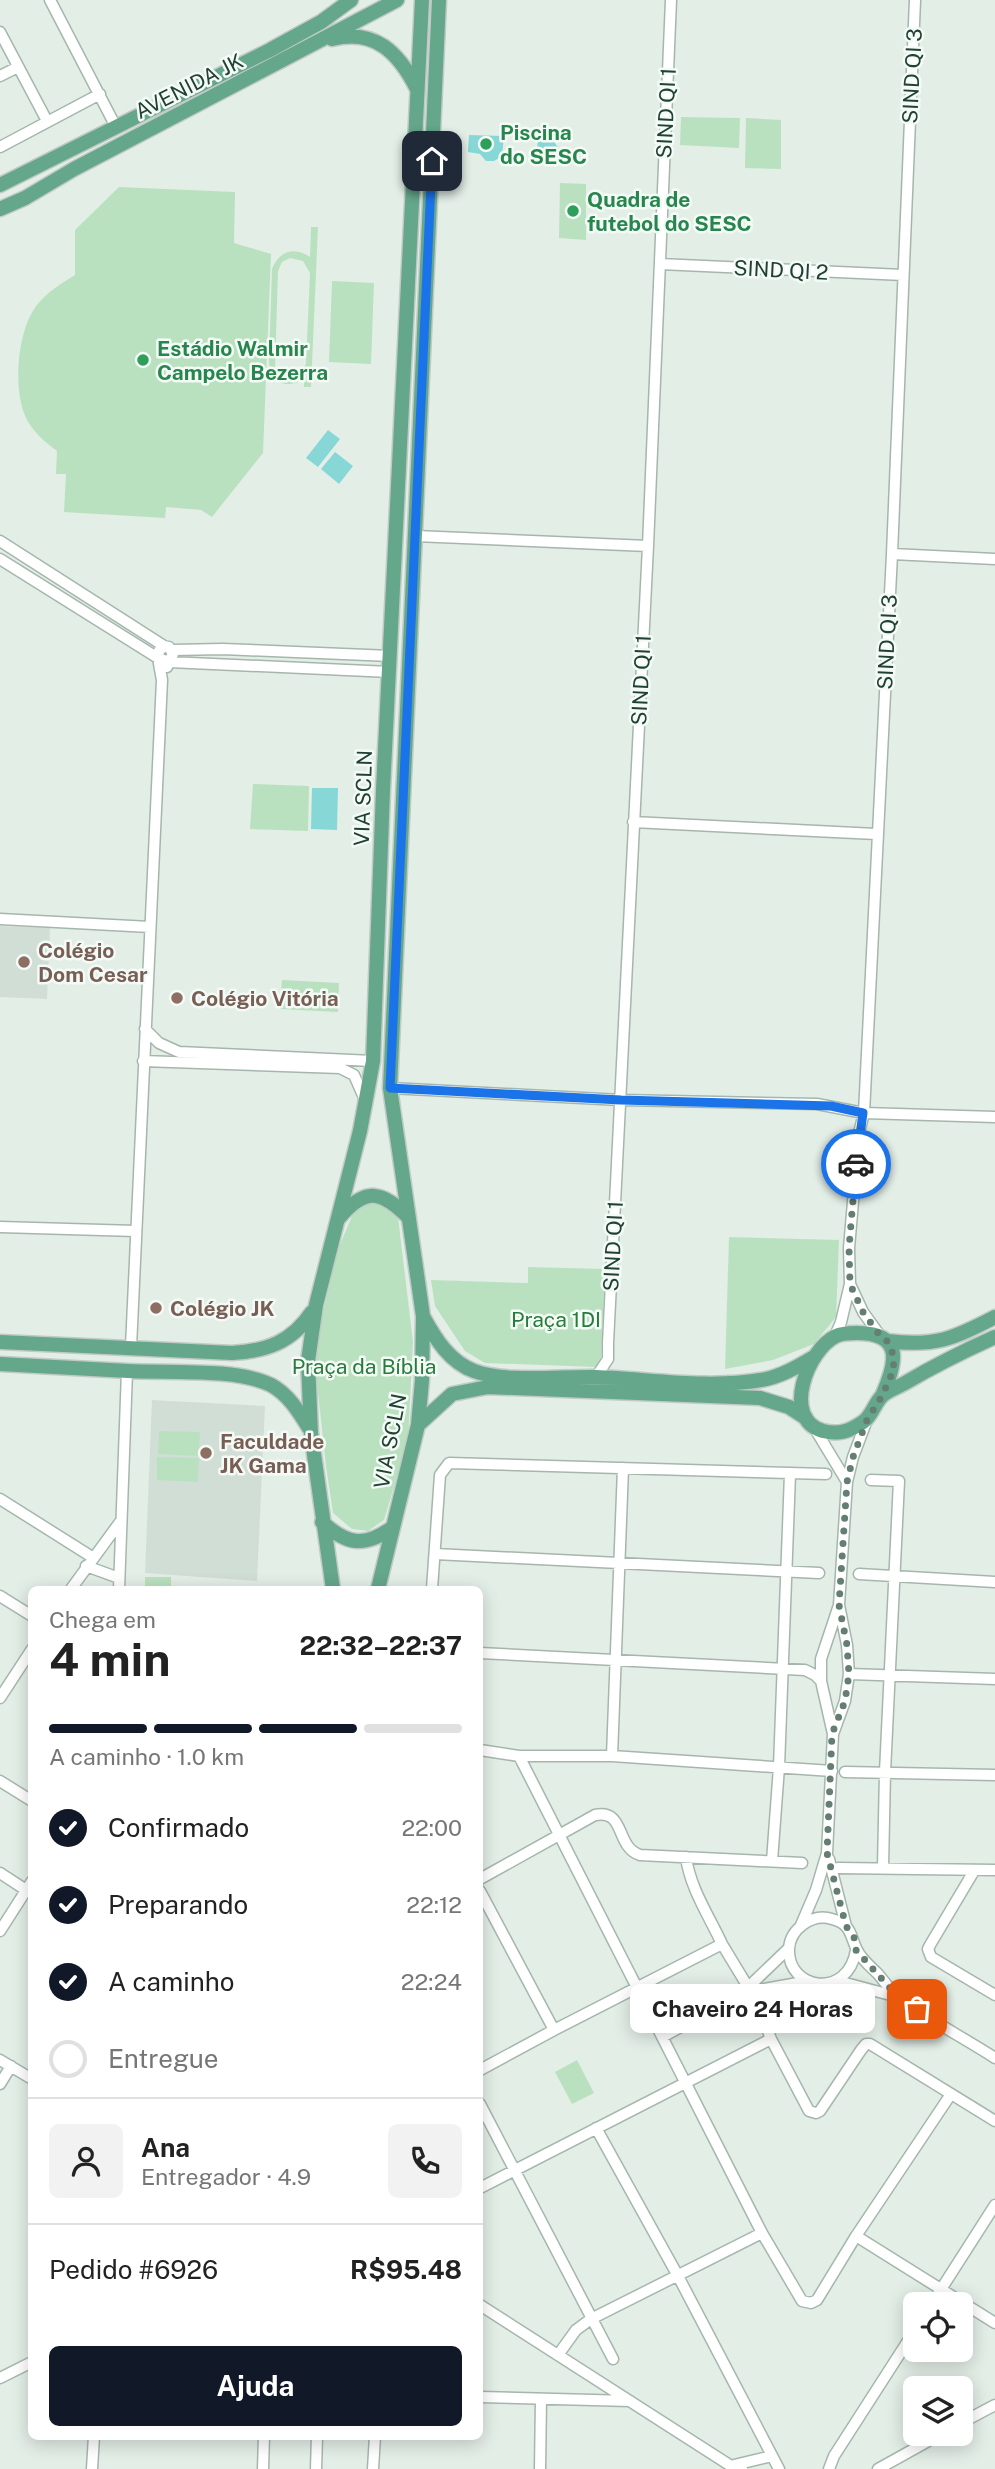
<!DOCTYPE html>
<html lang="pt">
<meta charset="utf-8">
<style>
body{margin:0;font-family:"Public Sans",sans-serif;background:#f2f2f2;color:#222;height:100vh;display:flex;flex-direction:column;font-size:26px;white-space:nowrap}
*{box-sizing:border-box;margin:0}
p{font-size:23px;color:#767676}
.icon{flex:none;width:38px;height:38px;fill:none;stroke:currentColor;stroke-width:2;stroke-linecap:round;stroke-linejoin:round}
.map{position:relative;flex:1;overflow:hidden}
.panel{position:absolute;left:28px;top:1586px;width:455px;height:854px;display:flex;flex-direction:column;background:#fff;border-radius:10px;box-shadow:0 4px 18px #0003}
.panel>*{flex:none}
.buttons{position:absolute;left:903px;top:2292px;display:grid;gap:14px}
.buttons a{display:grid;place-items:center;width:70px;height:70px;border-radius:10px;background:#fff;box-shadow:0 4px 18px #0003;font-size:35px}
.pin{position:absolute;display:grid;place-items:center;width:60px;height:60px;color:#fff;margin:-30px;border-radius:14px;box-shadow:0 4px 10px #0006}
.courier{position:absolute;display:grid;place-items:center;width:70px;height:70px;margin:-35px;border:5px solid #1a73e8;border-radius:50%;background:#fff;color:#222;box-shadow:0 2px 9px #0007}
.bubble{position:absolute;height:49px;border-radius:10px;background:#fff;box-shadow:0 4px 18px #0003;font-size:23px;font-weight:700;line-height:49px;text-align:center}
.head em{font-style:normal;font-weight:700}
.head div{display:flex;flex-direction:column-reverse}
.head{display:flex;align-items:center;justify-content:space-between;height:119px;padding:0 21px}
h1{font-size:46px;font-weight:700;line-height:52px}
.bar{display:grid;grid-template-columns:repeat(4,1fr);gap:10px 7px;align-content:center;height:84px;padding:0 21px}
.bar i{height:9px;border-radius:5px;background:#e0e0e0}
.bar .current{background:#111827}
.bar p{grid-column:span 4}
.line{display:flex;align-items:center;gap:18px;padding:0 21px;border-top:2px solid #e0e0e0}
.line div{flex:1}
.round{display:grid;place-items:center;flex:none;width:74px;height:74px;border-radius:10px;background:#f2f2f2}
ol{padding:0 21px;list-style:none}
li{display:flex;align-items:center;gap:21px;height:77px}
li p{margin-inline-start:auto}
li .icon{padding:7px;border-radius:50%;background:#111827;color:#fff;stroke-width:4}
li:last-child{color:#767676}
li i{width:38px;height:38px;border:4px solid #e0e0e0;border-radius:50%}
.cta{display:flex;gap:14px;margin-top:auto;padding:14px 21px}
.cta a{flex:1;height:80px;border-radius:10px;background:#111827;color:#fff;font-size:28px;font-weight:700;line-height:80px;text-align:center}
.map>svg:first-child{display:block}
.built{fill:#d1ded6}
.green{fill:#bae1bf;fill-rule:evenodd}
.water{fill:#87d7d6}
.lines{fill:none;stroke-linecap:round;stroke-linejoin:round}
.minor-casing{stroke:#a5b7ad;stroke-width:13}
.major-casing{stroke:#c1cac6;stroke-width:17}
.minor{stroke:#fff;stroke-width:10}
.major{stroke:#64a78b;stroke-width:14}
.done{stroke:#657e72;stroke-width:7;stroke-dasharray:0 12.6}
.route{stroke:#1a73e8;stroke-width:9}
.leisure-dot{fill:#2e9e5b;stroke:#f4faf6;stroke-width:2.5}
.education-dot{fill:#8d6e63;stroke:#f4faf6;stroke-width:2.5}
.labels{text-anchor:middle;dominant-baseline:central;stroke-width:5;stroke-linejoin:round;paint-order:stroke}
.street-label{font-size:21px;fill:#214133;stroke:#f4faf6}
.leisure-label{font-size:21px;font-weight:bold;fill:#27864d;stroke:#f4faf6;text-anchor:start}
.education-label{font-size:21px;font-weight:bold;fill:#785e54;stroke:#f4faf6;text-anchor:start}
.park-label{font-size:21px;fill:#287b3b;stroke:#f4faf6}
</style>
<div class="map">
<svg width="995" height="2469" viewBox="0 0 995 2469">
<rect width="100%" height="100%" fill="#e3eee7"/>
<path class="built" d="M 0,926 L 50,928 L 47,999 L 0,997 Z
M 152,1400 L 265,1406 L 257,1581 L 145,1573 Z"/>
<path class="green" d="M 681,117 L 740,118 L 739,148 L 680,145 Z
M 746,118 L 781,120 L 781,169 L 745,168 Z
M 560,183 L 586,184 L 586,240 L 559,238 Z
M 119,187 L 235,192 L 234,243 L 271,254 L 263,453 L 212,517 L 201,510 L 166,507 L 165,518 L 64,512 L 66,474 L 56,474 L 57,451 C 45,442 35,434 27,420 C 12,391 17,330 37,305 C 48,291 61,284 75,275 L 75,230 Z
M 311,227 L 318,227 L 311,387 L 304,387 L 304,379 C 286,390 270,383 269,362 L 272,269 C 279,251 294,246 310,257 ZM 290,258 L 303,261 L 310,273 L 306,363 C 303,375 297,379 285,378 L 275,369 L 278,271 L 282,262 Z
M 332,281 L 374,283 L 371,364 L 329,362 Z
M 253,784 L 309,786 L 308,831 L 250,829 Z
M 282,980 L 339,983 L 338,1012 L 280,1009 Z
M 376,1202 L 398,1217 L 413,1342 L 408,1440 L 384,1520 L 368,1531 L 352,1529 L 333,1513 L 326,1466 L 315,1365 L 320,1326 L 338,1249 L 356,1207 Z
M 729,1237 L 839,1240 L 836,1317 L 814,1344 L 773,1360 L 725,1369 Z
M 528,1267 L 605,1269 L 601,1358 L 596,1367 L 485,1363 L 465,1351 L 435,1306 L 431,1280 L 528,1283 Z
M 159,1431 L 200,1432 L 199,1456 L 158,1454 Z
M 157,1457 L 199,1458 L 198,1482 L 157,1480 Z
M 145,1577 L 171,1577 L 171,1589 L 145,1589 Z
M 577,2060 L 594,2093 L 572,2104 L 555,2072 Z"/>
<path class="water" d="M 469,135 L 504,136 L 502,156 L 494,161 L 486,161 L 480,154 L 468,152 Z
M 538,138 L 552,139 L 560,150 L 557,155 L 543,157 L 537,151 Z
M 328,430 L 340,439 L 318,467 L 306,458 Z
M 335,452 L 353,466 L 339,484 L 321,469 Z
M 312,788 L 338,788 L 337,830 L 311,829 Z"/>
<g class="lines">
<defs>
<path id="minor" d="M 50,0 L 116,127
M 0,32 L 47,121
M 0,76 L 18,67
M 0,147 L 100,94
M 660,264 L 903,275
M 415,536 L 648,546
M 0,541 L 164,646 L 169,647 L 173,654 L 169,662 L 158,658 L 159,651 L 164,646
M 892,554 L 995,559
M 0,559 L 158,658 L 162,680 L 131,1347
M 173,650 L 223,649 L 391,656
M 167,667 L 169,662 L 390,672
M 633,822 L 876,834
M 0,919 L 150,927
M 145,1029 L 159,1043 L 179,1052 L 373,1061
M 143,1061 L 340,1068 L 354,1075 L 365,1100
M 390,1088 L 621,1100 L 817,1104 L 864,1113 L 995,1117
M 0,1227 L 136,1231
M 850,1284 L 863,1312 L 881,1337
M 835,1336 L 841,1322 L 850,1284 L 849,1248 L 859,1133 L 864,1113 L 892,554 L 915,0
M 596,1377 L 608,1359 L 608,1343 L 648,546 L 671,0
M 815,1429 L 847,1482
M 871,1480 L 899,1481 L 885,1772 L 883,1867
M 0,1499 L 92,1557
M 435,1554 L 819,1573
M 86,1566 L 119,1578
M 859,1574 L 995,1582
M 71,1589 L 120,1522
M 119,1589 L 127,1371
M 432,1589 L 440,1475 L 449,1463 L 826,1474
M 0,1596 L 32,1616
M 480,1653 L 805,1670 L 815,1675 L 821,1681
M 849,1674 L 995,1679
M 0,1698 L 32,1649
M 833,1734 L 845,1701 L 849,1674 L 847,1645 L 839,1605 L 847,1482 L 853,1457 L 867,1420
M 480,1750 L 519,1756 L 612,1756 L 832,1771
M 519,1756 L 762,2233
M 612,1756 L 623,1468
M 845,1772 L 995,1775
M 0,1781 L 32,1801
M 686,1857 C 690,1888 709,1916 722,1944
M 829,1859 L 846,1926
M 772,1861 L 779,1767 L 790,1474
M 838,1868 L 995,1870
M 974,1871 L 930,1945 L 928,1949 L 931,1957 L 995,1995
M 0,1873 L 26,1890
M 480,1879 L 595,1815 C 626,1809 615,1847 640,1855 L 802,1863
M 480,1891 L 554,2030 L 480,2070
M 801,1925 L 816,1890 L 827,1853 L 833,1734 L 821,1681 L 821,1659 L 839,1605
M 0,1931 L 32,1881
M 856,1950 C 848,2000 787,1990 789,1949 C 790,1929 812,1913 832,1919 C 852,1924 850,1936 857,1950 C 861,1959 871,1967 878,1974 C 885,1982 891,1992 900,1998 C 929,2020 964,2038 995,2058
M 838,1981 L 898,1997
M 747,1992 L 809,1981
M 554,2030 L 722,1944 L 751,1992
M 664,2036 L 741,1994 L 789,1948
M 771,2039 L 809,2111 L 816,2113 L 820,2111 L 861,2050 L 866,2044 L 870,2044 L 995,2121
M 0,2060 L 32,2079
M 0,2084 L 11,2066
M 480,2104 L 613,2359
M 596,2128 L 678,2276 L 779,2469
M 480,2188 L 771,2039 L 758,2005
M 856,2236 L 995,2323
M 480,2305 L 731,2466 L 742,2469
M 931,2305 L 995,2205
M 558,2355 L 576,2330 L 591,2319 L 762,2233 L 802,2301 L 811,2303 L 817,2300 L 856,2236 L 951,2094
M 0,2378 L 32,2362
M 480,2397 L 630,2401
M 961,2423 L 995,2405
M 734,2465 L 772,2456
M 92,2469 L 94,2436
M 263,2469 L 264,2436
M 316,2469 L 317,2436
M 373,2469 L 375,2436
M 540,2469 L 541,2399
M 829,2469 L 834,2456 L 915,2330
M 878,2469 L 941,2434"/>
<path id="major" d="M 332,39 C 375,28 399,53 417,89
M 0,185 L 270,50 L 321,22 L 351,0
M 0,209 L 25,198 L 74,169 L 397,0
M 339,1218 C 366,1186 382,1191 409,1218
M 424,1318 C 436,1340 450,1362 474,1371 C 506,1383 561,1376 596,1377 C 650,1379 707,1389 761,1380 C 780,1377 797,1367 814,1357
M 887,1341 C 935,1347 953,1339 995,1317
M 0,1342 L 232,1353 C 267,1351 292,1342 312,1312
M 0,1364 C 43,1366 85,1369 128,1371 C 167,1373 237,1368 271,1385 C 288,1394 299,1412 309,1428
M 882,1396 C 896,1364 905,1333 857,1333 C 850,1333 842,1333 836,1336 C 807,1350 781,1419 823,1431 C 839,1435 850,1431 863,1422 C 872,1416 874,1404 882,1396 C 887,1391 898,1387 905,1383 C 934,1366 964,1351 995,1337
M 418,1425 L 452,1394 L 488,1387 L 760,1398 L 789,1407 L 806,1418
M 322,1522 C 347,1545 365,1548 393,1527
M 333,1589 L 311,1433 L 308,1361 L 316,1305 L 360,1131 L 373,1061 L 383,790 L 422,0
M 378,1589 L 418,1425 L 422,1380 L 423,1316 L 390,1088 L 439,0"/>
</defs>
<use href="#minor" class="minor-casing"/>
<use href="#major" class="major-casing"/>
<use href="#minor" class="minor"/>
<use href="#major" class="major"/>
</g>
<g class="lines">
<path class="done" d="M 856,1164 L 849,1248 L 850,1284 L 863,1312 L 881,1337 L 887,1341 L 892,1351 L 894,1369 L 882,1396 L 867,1420 L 853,1457 L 847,1482 L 839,1605 L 847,1645 L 849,1674 L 845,1701 L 832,1734 L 827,1853 L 846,1926 L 854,1937 L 856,1950 L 898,1997 L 917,2009"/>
<path class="route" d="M 432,161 L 390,1088 L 621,1100 L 831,1106 L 863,1113 L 856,1164"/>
</g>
<g class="leisure-dot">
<circle cx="486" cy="144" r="7"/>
<circle cx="573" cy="211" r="7"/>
<circle cx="143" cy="360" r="7"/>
</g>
<g class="education-dot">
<circle cx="24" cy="962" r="7"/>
<circle cx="177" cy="998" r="7"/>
<circle cx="156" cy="1308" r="7"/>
<circle cx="206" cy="1453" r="7"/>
</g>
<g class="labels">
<g class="street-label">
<text transform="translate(912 76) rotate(-87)">SIND QI 3</text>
<text transform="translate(189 86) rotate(-27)">AVENIDA JK</text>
<text transform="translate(666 113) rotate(-87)">SIND QI 1</text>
<text transform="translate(781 270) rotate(3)">SIND QI 2</text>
<text transform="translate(887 642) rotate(-87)">SIND QI 3</text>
<text transform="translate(641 680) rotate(-87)">SIND QI 1</text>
<text transform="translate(363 798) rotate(-88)">VIA SCLN</text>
<text transform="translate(613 1246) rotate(-87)">SIND QI 1</text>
<text transform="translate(390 1441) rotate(-79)">VIA SCLN</text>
</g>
<g class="leisure-label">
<text x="500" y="132">Piscina<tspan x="500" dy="24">do SESC</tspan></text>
<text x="587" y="199">Quadra de<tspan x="587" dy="24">futebol do SESC</tspan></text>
<text x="157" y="348">Estádio Walmir<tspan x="157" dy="24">Campelo Bezerra</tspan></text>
</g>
<g class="education-label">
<text x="38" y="950">Colégio<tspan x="38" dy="24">Dom Cesar</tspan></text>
<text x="191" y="998">Colégio Vitória</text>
<text x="170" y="1308">Colégio JK</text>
<text x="220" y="1441">Faculdade<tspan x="220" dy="24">JK Gama</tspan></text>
</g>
<g class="park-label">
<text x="556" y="1319">Praça 1DI</text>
<text x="364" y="1366">Praça da Bíblia</text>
</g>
</g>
</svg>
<div class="buttons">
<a><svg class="icon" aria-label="locate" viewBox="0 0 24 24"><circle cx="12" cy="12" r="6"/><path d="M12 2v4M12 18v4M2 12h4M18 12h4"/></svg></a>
<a><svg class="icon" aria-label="layers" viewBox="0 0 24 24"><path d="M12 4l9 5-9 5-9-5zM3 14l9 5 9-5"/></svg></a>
</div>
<div class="pin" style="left:917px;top:2009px;background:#ea580c"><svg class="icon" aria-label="bag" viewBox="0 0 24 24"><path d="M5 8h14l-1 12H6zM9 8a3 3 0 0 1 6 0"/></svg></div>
<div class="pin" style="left:432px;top:161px;background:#1f2937"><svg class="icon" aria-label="home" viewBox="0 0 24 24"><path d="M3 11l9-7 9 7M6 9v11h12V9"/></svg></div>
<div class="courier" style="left:856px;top:1164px"><svg class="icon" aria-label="car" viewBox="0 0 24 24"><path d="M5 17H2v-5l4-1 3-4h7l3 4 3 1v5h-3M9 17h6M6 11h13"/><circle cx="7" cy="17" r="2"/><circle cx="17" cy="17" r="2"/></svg></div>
<div class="bubble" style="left:630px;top:1984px;width:245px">Chaveiro 24 Horas</div>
<section class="panel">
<div class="head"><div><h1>4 min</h1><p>Chega em</p></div><em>22:32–22:37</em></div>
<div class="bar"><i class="current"></i><i class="current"></i><i class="current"></i><i></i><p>A caminho · 1.0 km</p></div>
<ol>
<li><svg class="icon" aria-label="check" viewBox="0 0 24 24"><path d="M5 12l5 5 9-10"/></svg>Confirmado<p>22:00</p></li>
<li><svg class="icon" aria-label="check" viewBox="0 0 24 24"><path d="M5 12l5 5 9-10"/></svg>Preparando<p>22:12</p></li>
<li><svg class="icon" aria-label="check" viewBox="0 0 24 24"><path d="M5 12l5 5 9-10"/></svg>A caminho<p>22:24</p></li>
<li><i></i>Entregue</li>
</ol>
<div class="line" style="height:126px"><a class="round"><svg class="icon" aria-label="person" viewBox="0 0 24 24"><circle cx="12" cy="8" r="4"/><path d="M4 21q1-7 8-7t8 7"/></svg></a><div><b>Ana</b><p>Entregador · 4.9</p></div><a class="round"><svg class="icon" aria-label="phone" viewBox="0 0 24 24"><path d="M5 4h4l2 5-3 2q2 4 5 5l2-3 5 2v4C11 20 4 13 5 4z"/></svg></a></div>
<div class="line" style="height:91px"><div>Pedido #6926</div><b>R$95.48</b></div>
<div class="cta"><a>Ajuda</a></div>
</section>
</div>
